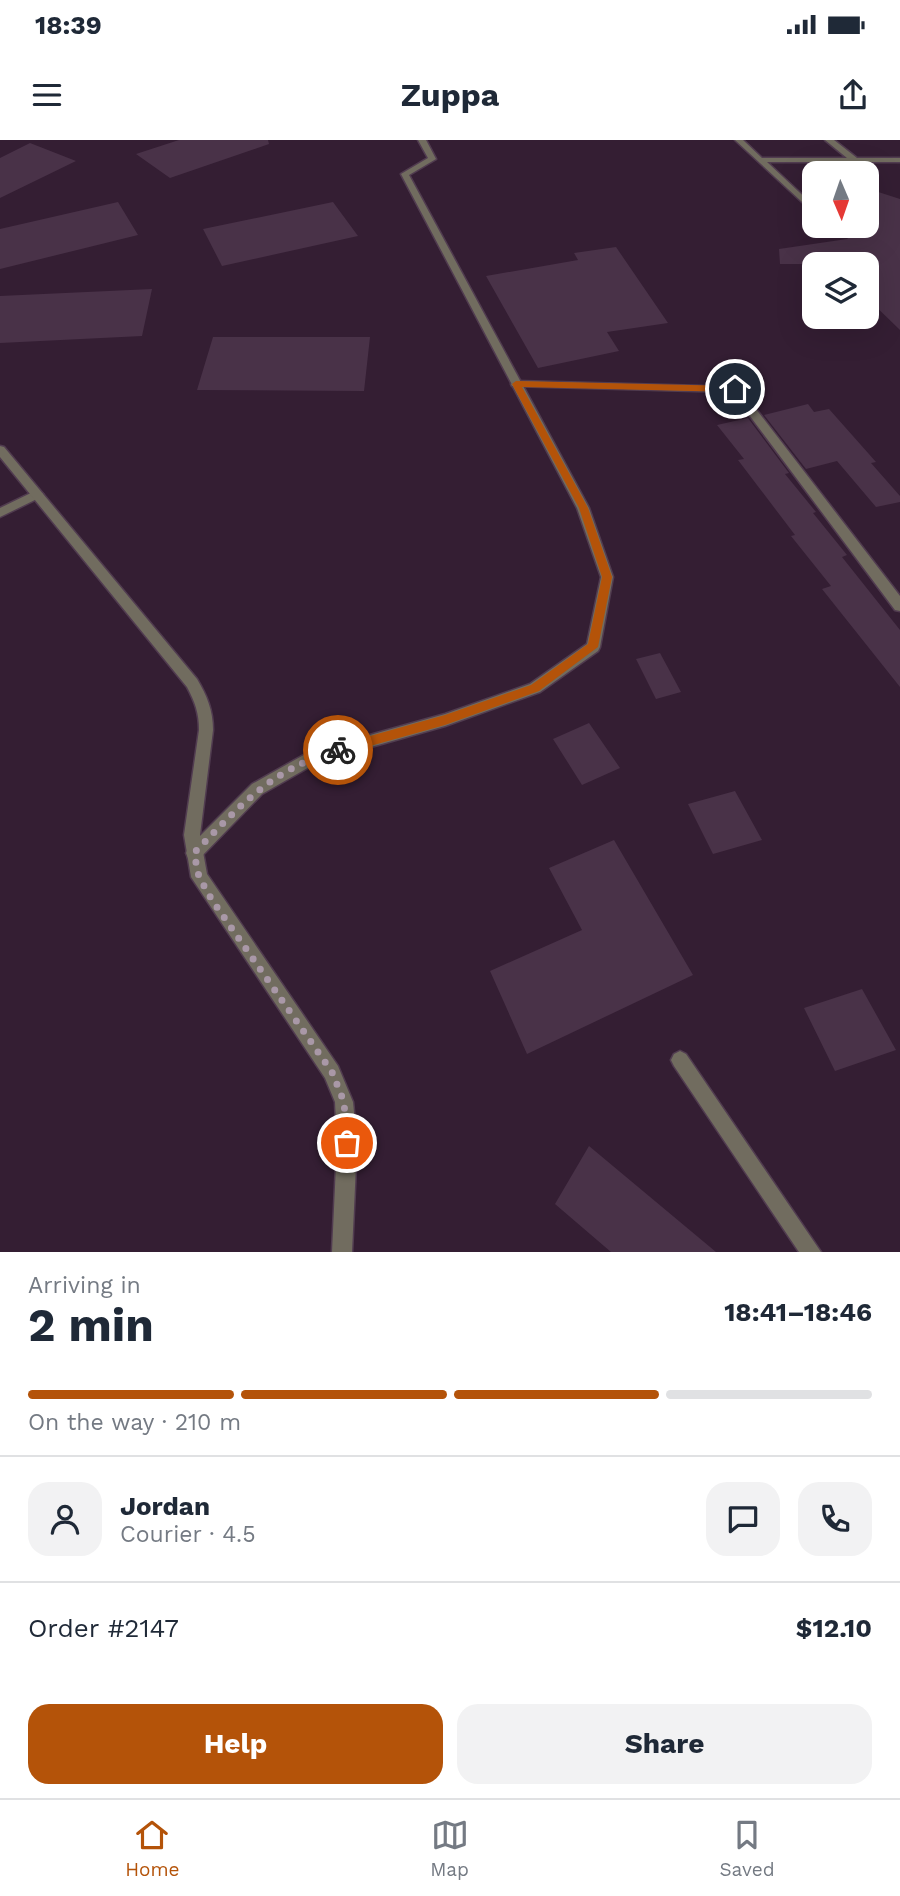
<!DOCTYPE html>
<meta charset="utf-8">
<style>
body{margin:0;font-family:"Work Sans",sans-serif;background:#f2f2f3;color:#1f2937;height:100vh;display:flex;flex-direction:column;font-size:26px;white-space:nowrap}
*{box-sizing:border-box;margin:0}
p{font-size:23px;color:#747a83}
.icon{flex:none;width:38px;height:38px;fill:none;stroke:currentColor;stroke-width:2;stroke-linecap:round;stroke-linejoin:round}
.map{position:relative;height:1112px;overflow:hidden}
.drawer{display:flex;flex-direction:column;background:#fff;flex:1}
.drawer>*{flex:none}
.needle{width:46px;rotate:178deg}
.tools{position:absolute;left:802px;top:21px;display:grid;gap:14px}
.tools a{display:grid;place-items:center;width:77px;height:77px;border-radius:14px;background:#fff;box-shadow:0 7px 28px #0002;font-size:35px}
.pin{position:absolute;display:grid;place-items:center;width:60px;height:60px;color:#fff;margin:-30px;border:4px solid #fff;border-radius:50%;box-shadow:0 2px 7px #0007}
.courier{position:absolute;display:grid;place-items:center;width:70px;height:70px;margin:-35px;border:5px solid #b45309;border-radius:50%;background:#fff;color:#222;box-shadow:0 2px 9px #0007}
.headline em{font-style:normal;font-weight:700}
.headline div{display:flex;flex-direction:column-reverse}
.headline{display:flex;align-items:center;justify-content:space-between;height:119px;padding:0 28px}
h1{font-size:46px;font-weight:700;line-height:52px}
.bar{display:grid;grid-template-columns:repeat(4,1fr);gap:10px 7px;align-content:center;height:84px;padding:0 28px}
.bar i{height:9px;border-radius:5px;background:#e0e1e3}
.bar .active{background:#b45309}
.bar p{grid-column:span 4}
.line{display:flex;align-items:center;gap:18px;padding:0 28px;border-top:2px solid #e0e1e3}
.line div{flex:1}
.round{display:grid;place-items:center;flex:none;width:74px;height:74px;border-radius:21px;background:#f2f2f3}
.button{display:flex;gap:14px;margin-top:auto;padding:14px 28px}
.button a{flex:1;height:80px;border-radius:21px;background:#b45309;color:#fff;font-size:28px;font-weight:700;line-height:80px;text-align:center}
.button a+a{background:#f2f2f3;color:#1f2937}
.status{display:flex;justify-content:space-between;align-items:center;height:49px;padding:0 35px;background:#fff;direction:ltr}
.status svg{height:19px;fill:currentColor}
header{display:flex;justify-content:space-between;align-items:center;height:91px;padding:0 28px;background:#fff;font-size:32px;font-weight:700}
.menu{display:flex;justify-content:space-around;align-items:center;height:98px;border-top:2px solid #e0e1e3;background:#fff;font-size:19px;color:#747a83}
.menu a{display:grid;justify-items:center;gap:4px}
.menu .active{color:#b45309}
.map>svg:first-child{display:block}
.building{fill:#493248}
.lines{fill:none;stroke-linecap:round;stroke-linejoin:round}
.lane-casing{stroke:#513c50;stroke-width:3}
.street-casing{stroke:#513c50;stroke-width:3}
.lane{fill:#716c5f;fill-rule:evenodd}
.street{fill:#716c5f;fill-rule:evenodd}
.route{fill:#b45309}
.done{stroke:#a998a7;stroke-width:7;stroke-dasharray:0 12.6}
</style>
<div class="status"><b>18:39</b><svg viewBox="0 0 49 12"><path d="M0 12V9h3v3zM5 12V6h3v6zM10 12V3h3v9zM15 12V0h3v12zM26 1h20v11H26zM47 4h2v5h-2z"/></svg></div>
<header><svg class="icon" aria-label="menu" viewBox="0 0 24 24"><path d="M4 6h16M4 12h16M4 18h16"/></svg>Zuppa<svg class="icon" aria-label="share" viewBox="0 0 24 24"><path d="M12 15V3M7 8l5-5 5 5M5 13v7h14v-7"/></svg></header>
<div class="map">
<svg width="900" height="1112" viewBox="0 0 900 1112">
<rect width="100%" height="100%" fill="#341e33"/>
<path class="building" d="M 179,0 L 268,0 L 269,4 L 170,38 L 136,14 Z
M 30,3 L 76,21 L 0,58 L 0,18 Z
M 866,48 L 900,59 L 900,190 L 866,157 L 866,124 L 780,124 L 779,109 L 847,99 L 862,86 L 866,86 Z
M 118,62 L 138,95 L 0,129 L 0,89 Z
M 333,62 L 358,96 L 222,126 L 203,89 Z
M 616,107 L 668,183 L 607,192 L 619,211 L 538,228 L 486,136 L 578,120 L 574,113 Z
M 152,149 L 142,196 L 0,203 L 0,156 Z
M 213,197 L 370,197 L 364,251 L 197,250 Z
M 808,264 L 814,272 L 829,269 L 876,322 L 871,323 L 900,356 L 900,362 L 876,367 L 837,321 L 806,329 L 764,275 Z
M 748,278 L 789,333 L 785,334 L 816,372 L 813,373 L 847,415 L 842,417 L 900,490 L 900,547 L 822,449 L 831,446 L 791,396 L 795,395 L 738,320 L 744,319 L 717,285 Z
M 660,513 L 681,552 L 656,559 L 636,519 Z
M 589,583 L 620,628 L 582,645 L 553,599 Z
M 735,651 L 762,700 L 713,714 L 688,664 Z
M 614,700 L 693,835 L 527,914 L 490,831 L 582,790 L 549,728 Z
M 862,849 L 896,910 L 835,931 L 804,868 Z
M 589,1006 L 716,1112 L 611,1112 L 555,1064 Z"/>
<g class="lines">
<defs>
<path id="lane" d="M 418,0 L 426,0 L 436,19 L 409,35 L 589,368 L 613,437 L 600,507 L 598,511 L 540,552 L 445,586 L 318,622 L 262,654 L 200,718 L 194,720 L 188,718 L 186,713 L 188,708 L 252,644 L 309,612 L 445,574 L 530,544 L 587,504 L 601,437 L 577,368 L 401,34 L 428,18 Z
M 735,0 L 743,0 L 762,18 L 847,18 L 825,0 L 834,0 L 857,18 L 900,18 L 900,22 L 767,22 L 814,66 L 814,73 Z
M 825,86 L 834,86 L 829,89 Z
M 37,350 L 43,354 L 41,357 L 0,377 L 0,368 Z
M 680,911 L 686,914 L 821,1112 L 799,1112 L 674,926 L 671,920 L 674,914 Z"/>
<path id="street" d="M 516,241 L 739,247 L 900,456 L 900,471 L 895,470 L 732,252 L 512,246 L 511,244 Z
M 0,306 L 4,307 L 197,539 C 207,556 213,570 213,590 L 200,695 L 207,734 L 338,926 L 353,962 L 357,1003 L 352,1112 L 332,1112 L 337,1003 L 335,962 L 325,938 L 191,737 L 184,695 L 199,590 C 199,573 195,562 187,547 L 0,317 Z"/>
</defs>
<use href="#lane" class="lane-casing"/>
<use href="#street" class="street-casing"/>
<use href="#lane" class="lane"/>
<use href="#street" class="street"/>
</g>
<path class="route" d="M 516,241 L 735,246 L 739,249 L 735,252 L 522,247 L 588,368 L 612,437 L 598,507 L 539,551 L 445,585 L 338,615 L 333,614 L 332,610 L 338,605 L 445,575 L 531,545 L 588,504 L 602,437 L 579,368 L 512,244 Z"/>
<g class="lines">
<path class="done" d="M 338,610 C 271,629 240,666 194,713 L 199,737 L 212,760 L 332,932 L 344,962 L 347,1003"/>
</g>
</svg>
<div class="tools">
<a><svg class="needle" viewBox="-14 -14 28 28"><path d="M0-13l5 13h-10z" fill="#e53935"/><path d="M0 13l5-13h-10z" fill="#747a83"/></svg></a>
<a><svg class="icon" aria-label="layers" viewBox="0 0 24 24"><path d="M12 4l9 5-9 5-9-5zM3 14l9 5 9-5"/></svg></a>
</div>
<div class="pin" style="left:347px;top:1003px;background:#ea580c"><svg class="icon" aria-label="bag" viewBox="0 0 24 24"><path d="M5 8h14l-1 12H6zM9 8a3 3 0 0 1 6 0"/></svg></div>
<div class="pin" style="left:735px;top:249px;background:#1f2937"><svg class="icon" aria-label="home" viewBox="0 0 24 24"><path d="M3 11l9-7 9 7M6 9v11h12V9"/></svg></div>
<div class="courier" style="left:338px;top:610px"><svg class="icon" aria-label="bike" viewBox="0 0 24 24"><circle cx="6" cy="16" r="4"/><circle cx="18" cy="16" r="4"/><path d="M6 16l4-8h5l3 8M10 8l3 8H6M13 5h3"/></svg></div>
</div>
<section class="drawer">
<div class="headline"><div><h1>2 min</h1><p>Arriving in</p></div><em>18:41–18:46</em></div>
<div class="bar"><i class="active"></i><i class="active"></i><i class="active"></i><i></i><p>On the way · 210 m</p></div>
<div class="line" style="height:126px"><a class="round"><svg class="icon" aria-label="person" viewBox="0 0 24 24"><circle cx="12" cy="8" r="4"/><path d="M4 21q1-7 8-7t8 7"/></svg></a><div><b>Jordan</b><p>Courier · 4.5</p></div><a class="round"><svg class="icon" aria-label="chat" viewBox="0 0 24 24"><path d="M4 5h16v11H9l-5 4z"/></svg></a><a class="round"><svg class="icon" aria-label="phone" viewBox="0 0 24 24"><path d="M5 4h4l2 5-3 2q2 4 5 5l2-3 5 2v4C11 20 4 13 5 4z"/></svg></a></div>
<div class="line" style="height:91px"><div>Order #2147</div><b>$12.10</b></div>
<div class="button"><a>Help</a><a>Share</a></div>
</section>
<nav class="menu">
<a class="active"><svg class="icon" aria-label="home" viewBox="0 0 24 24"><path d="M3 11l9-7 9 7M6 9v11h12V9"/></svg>Home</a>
<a><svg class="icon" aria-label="map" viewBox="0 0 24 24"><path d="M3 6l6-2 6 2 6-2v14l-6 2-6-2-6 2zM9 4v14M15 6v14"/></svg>Map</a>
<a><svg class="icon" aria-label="saved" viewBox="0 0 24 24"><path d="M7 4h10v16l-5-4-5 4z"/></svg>Saved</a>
</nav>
